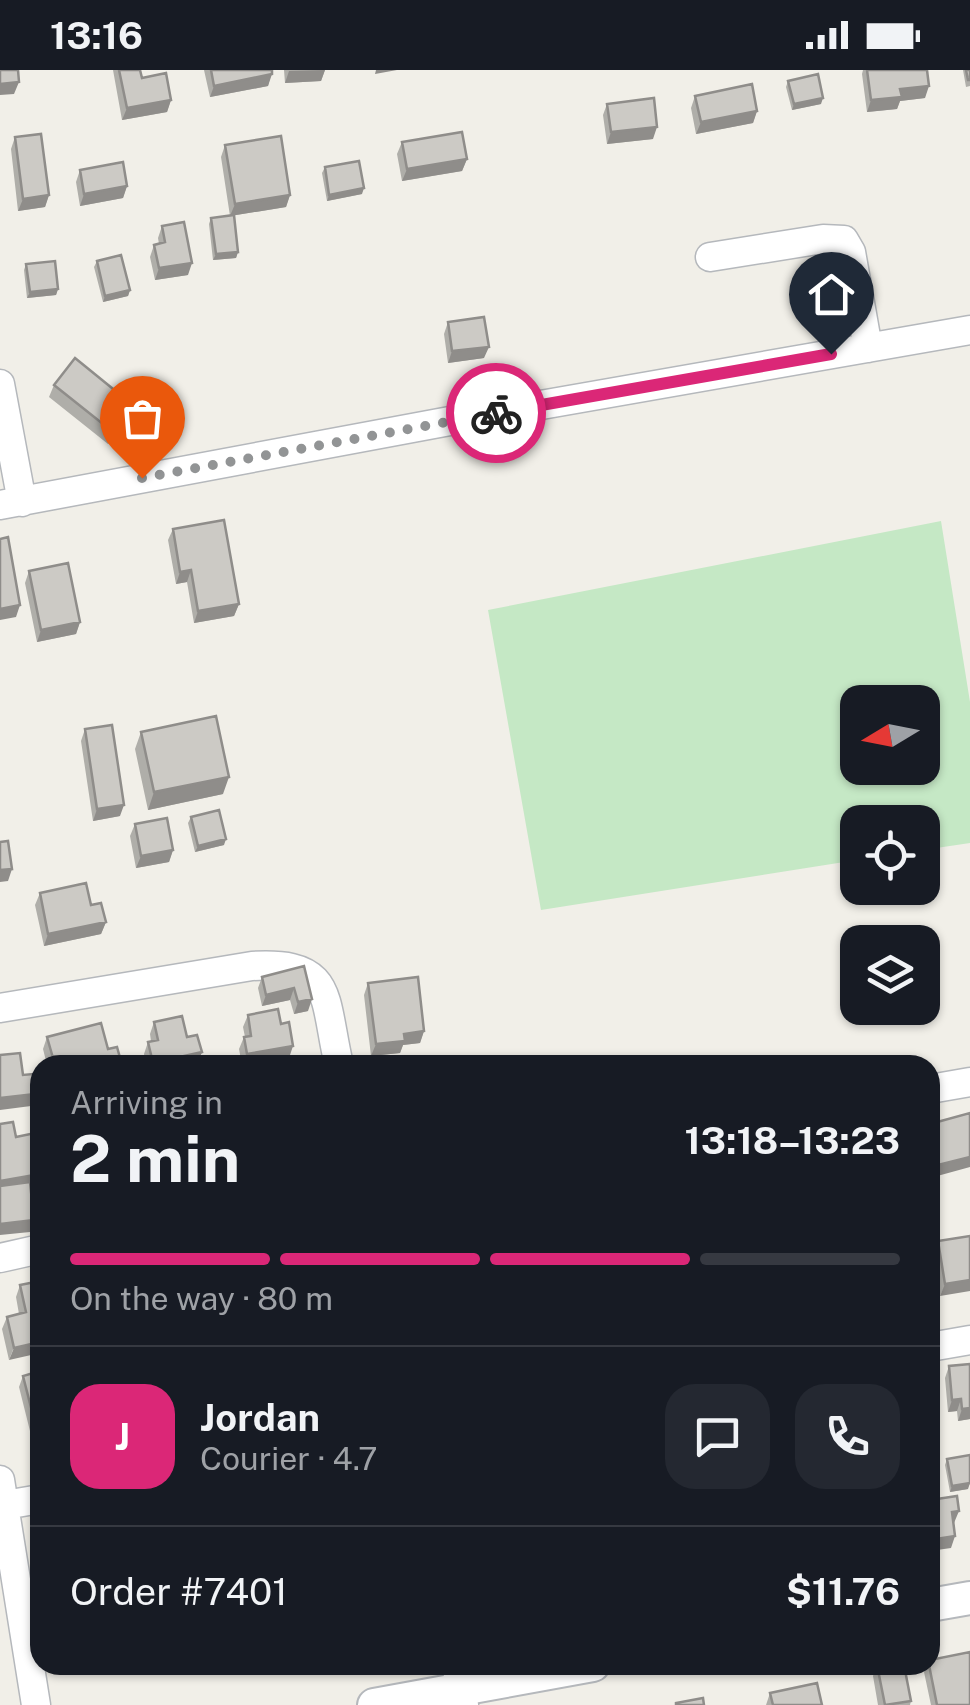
<!DOCTYPE html>
<meta charset="utf-8">
<style>
body{margin:0;font-family:"Public Sans",sans-serif;background:#242831;color:#f1f3f6;height:100vh;display:flex;flex-direction:column;font-size:38px;white-space:nowrap}
*{box-sizing:border-box;margin:0}
p{font-size:32px;color:#9ea1a6}
.icon{flex:none;width:55px;height:55px;fill:none;stroke:currentColor;stroke-width:2;stroke-linecap:round;stroke-linejoin:round}
.map{position:relative;flex:1;overflow:hidden}
.details{position:absolute;left:30px;top:985px;width:910px;height:620px;display:flex;flex-direction:column;background:#171b24;border-radius:30px;box-shadow:0 2px 8px #0004}
.details>*{flex:none}
.needle{width:65px;rotate:260deg}
.fabs{position:absolute;left:840px;top:615px;display:grid;gap:20px}
.fabs a{display:grid;place-items:center;width:100px;height:100px;border-radius:20px;background:#171b24;box-shadow:0 2px 8px #0004;font-size:50px}
.pin{position:absolute;display:grid;place-items:center;width:85px;height:85px;color:#fff;margin:-102px -42px;border-radius:50% 50% 50% 0;rotate:-45deg;box-shadow:0 0 10px #0007}
.pin .icon{rotate:45deg}
.courier{position:absolute;display:grid;place-items:center;width:100px;height:100px;margin:-50px;border:8px solid #db2777;border-radius:50%;background:#fff;color:#222;box-shadow:0 2px 12px #0007}
.head em{font-style:normal;font-weight:700}
.head div{display:flex;flex-direction:column-reverse}
.head{display:flex;align-items:center;justify-content:space-between;height:170px;padding:0 40px}
h1{font-size:65px;font-weight:700;line-height:75px}
.bar{display:grid;grid-template-columns:repeat(4,1fr);gap:15px 10px;align-content:center;height:120px;padding:0 40px}
.bar i{height:12px;border-radius:8px;background:#363941}
.bar .on{background:#db2777}
.bar p{grid-column:span 4}
.line{display:flex;align-items:center;gap:25px;padding:0 40px;border-top:2px solid #363941}
.line div{flex:1}
.round{display:grid;place-items:center;flex:none;width:105px;height:105px;border-radius:30px;background:#242831}
.status{display:flex;justify-content:space-between;align-items:center;height:70px;padding:0 50px;background:#171b24;direction:ltr}
.status svg{height:28px;fill:currentColor}
.map>svg:first-child{display:block}
.green{fill:#c5e8c5;fill-rule:evenodd}
.lines{fill:none;stroke-linecap:round;stroke-linejoin:round}
.minor-casing{stroke:#b5b8bc;stroke-width:31}
.tertiary-casing{stroke:#b5b8bc;stroke-width:36}
.minor{stroke:#fff;stroke-width:28}
.tertiary{stroke:#fff;stroke-width:32}
.wall{fill:#afaea9}
.shaded-wall{fill:#8f8d8a}
.building{fill:#cccac5;stroke:#8f8d8a;stroke-width:2.5}
.done{stroke:#929495;stroke-width:10;stroke-dasharray:0 18}
.route{stroke:#db2777;stroke-width:12}
</style>
<div class="status"><b>13:16</b><svg viewBox="0 0 49 12"><path d="M0 12V9h3v3zM5 12V6h3v6zM10 12V3h3v9zM15 12V0h3v12zM26 1h20v11H26zM47 4h2v5h-2z"/></svg></div>
<div class="map">
<svg width="970" height="1635" viewBox="0 0 970 1635">
<rect width="100%" height="100%" fill="#f1efe8"/>
<path class="green" d="M 941,451 L 970,632 L 970,773 L 923,780 L 922,752 L 858,752 L 857,790 L 541,840 L 488,540 ZM 858,632 L 922,632 L 922,698 L 858,698 Z"/>
<g class="lines">
<defs>
<path id="minor" d="M 710,187 L 823,169 L 844,170 L 851,182 L 868,278
M 0,314 L 22,432
M 0,435 L 466,348 L 970,260
M 0,938 L 252,896 C 335,891 323,927 339,995
M 930,1019 L 970,1012
M 0,1188 L 40,1179
M 930,1277 L 970,1270
M 0,1410 L 36,1635
M 5,1435 L 40,1429
M 456,1595 L 464,1635"/>
<path id="tertiary" d="M 930,1535 L 970,1528
M 374,1635 L 593,1595"/>
</defs>
<use href="#minor" class="minor-casing"/>
<use href="#tertiary" class="tertiary-casing"/>
<use href="#minor" class="minor"/>
<use href="#tertiary" class="tertiary"/>
</g>
<path class="wall" d="M 113,0 L 140,0 L 142,8 L 171,30 L 167,42 L 122,50 Z
M 204,0 L 272,0 L 268,16 L 210,27 Z
M 284,0 L 325,0 L 321,11 L 285,13 Z
M 863,0 L 927,0 L 925,28 L 900,31 L 897,39 L 867,42 L 862,4 Z
M 963,0 L 970,0 L 970,16 L 966,17 Z
M 788,11 L 821,34 L 792,40 L 786,17 Z
M 695,26 L 757,41 L 753,53 L 696,64 L 691,38 Z
M 607,34 L 653,69 L 607,74 L 603,45 Z
M 15,67 L 49,125 L 45,137 L 18,141 L 11,79 Z
M 402,72 L 467,89 L 462,101 L 402,111 L 397,84 Z
M 225,75 L 290,125 L 286,137 L 230,146 L 238,182 L 236,188 L 213,190 L 209,154 L 211,148 L 230,146 L 221,87 Z
M 325,97 L 362,124 L 327,131 L 322,103 Z
M 80,100 L 127,116 L 123,128 L 80,136 L 76,112 Z
M 162,156 L 188,205 L 155,210 L 150,187 L 154,175 L 159,174 L 158,168 Z
M 97,191 L 130,220 L 128,226 L 103,232 L 94,197 Z
M 26,194 L 58,219 L 56,225 L 27,228 L 24,200 Z
M 448,252 L 484,288 L 448,293 L 444,264 Z
M 54,315 L 129,348 L 108,374 L 49,327 Z
M 173,459 L 239,534 L 234,546 L 194,553 L 187,512 L 176,514 L 168,470 Z
M 29,501 L 80,552 L 76,564 L 37,572 L 25,513 Z
M 85,659 L 120,746 L 93,751 L 81,671 Z
M 141,662 L 223,724 L 148,740 L 135,679 Z
M 191,747 L 224,775 L 195,782 L 188,753 Z
M 135,754 L 173,780 L 169,792 L 136,798 L 130,766 Z
M 40,823 L 91,835 L 106,852 L 101,864 L 44,876 L 35,835 Z
M 304,896 L 308,941 L 294,944 L 290,930 L 262,936 L 258,918 L 262,907 Z
M 368,913 L 424,961 L 420,973 L 403,975 L 400,983 L 371,986 L 364,925 Z
M 248,945 L 289,988 L 242,995 L 239,979 L 244,967 L 245,967 L 243,957 Z
M 154,952 L 187,967 L 202,982 L 197,994 L 146,995 L 144,984 L 148,972 L 151,971 L 150,964 Z
M 47,967 L 108,979 L 122,995 L 47,995 L 43,979 Z
M 970,1166 L 940,1226 L 934,1183 L 938,1171 Z
M 40,1211 L 9,1290 L 2,1259 L 7,1247 L 19,1244 L 16,1227 L 20,1215 Z
M 970,1294 L 970,1349 L 958,1351 L 957,1341 L 948,1342 L 945,1308 L 949,1296 Z
M 40,1301 L 40,1367 L 32,1369 L 19,1317 L 23,1306 Z
M 947,1389 L 968,1419 L 950,1422 L 945,1395 Z
M 877,1595 L 911,1631 L 910,1635 L 878,1635 L 873,1606 Z
M 927,1595 L 930,1595 L 970,1635 L 931,1635 L 924,1602 Z
M 770,1623 L 822,1635 L 766,1635 Z"/>
<path class="shaded-wall" d="M 325,0 L 321,11 L 285,13 L 289,1 Z
M 376,0 L 397,0 L 375,4 Z
M 272,4 L 268,16 L 210,27 L 214,16 Z
M 19,12 L 14,24 L 0,25 L 0,14 Z
M 929,16 L 925,28 L 900,31 L 897,39 L 867,42 L 871,30 L 900,19 Z
M 823,28 L 821,34 L 792,40 L 794,34 Z
M 171,30 L 167,42 L 122,50 L 127,38 Z
M 757,41 L 753,53 L 696,64 L 701,52 Z
M 657,57 L 653,69 L 607,74 L 611,62 Z
M 467,89 L 462,101 L 402,111 L 407,99 Z
M 127,116 L 123,128 L 80,136 L 84,124 Z
M 364,118 L 362,124 L 327,131 L 329,125 Z
M 49,125 L 45,137 L 18,141 L 23,129 Z
M 290,125 L 286,137 L 230,146 L 235,134 Z
M 238,182 L 236,188 L 213,190 L 216,184 Z
M 192,193 L 188,205 L 155,210 L 159,198 Z
M 58,219 L 56,225 L 27,228 L 30,222 Z
M 130,220 L 128,226 L 103,232 L 105,226 Z
M 489,277 L 484,288 L 448,293 L 452,281 Z
M 134,336 L 129,348 L 108,374 L 113,362 Z
M 191,500 L 187,512 L 176,514 L 180,502 Z
M 239,534 L 234,546 L 194,553 L 198,541 Z
M 20,535 L 16,547 L 0,550 L 0,539 Z
M 80,552 L 76,564 L 37,572 L 41,560 Z
M 229,707 L 223,724 L 148,740 L 154,722 Z
M 124,735 L 120,746 L 93,751 L 97,739 Z
M 226,769 L 224,775 L 195,782 L 198,776 Z
M 173,780 L 169,792 L 136,798 L 141,786 Z
M 12,799 L 8,811 L 0,812 L 0,800 Z
M 106,852 L 101,864 L 44,876 L 48,864 Z
M 294,918 L 290,930 L 262,936 L 266,925 Z
M 312,929 L 308,941 L 294,944 L 298,932 Z
M 424,961 L 420,973 L 403,975 L 400,983 L 371,986 L 376,974 L 404,964 Z
M 293,976 L 289,988 L 243,995 L 247,984 Z
M 202,982 L 197,994 L 153,995 L 153,993 Z
M 35,1024 L 31,1036 L 0,1040 L 0,1028 Z
M 970,1087 L 970,1097 L 930,1108 L 930,1097 Z
M 40,1104 L 36,1116 L 0,1122 L 0,1111 Z
M 34,1150 L 30,1162 L 0,1165 L 0,1154 Z
M 970,1210 L 970,1221 L 940,1226 L 945,1214 Z
M 40,1272 L 40,1283 L 9,1290 L 14,1278 Z
M 961,1329 L 957,1341 L 948,1342 L 952,1330 Z
M 970,1338 L 970,1349 L 958,1351 L 962,1339 Z
M 40,1356 L 40,1367 L 32,1369 L 36,1357 Z
M 970,1413 L 968,1419 L 950,1422 L 952,1416 Z
M 959,1441 L 954,1453 L 948,1454 L 952,1442 Z
M 955,1466 L 951,1478 L 930,1481 L 930,1470 Z
M 90,1595 L 137,1595 L 87,1603 Z"/>
<path class="building" d="M 0,0 L 18,0 L 19,12 L 0,14 Z
M 119,0 L 140,0 L 142,8 L 166,3 L 171,30 L 127,38 Z
M 211,0 L 272,0 L 272,4 L 214,16 Z
M 867,0 L 927,0 L 929,16 L 900,19 L 902,27 L 871,30 Z
M 966,0 L 970,0 L 970,10 L 968,10 Z
M 818,4 L 823,28 L 794,34 L 788,11 Z
M 752,14 L 757,41 L 701,52 L 695,26 Z
M 654,28 L 657,57 L 611,62 L 607,34 Z
M 462,62 L 467,89 L 407,99 L 402,72 Z
M 41,64 L 49,125 L 23,129 L 15,67 Z
M 281,66 L 290,125 L 235,134 L 225,75 Z
M 359,91 L 364,118 L 329,125 L 325,97 Z
M 123,92 L 127,116 L 84,124 L 80,100 Z
M 234,145 L 238,182 L 216,184 L 211,148 Z
M 184,152 L 192,193 L 159,198 L 154,175 L 165,172 L 162,156 Z
M 121,185 L 130,220 L 105,226 L 97,191 Z
M 55,191 L 58,219 L 30,222 L 26,194 Z
M 484,247 L 489,277 L 452,281 L 448,252 Z
M 75,288 L 134,336 L 113,362 L 54,315 Z
M 224,450 L 239,534 L 198,541 L 191,500 L 180,502 L 173,459 Z
M 8,467 L 20,535 L 0,539 L 0,469 Z
M 68,493 L 80,552 L 41,560 L 29,501 Z
M 216,646 L 229,707 L 154,722 L 141,662 Z
M 112,655 L 124,735 L 97,739 L 85,659 Z
M 219,740 L 226,769 L 198,776 L 191,747 Z
M 167,748 L 173,780 L 141,786 L 135,754 Z
M 8,771 L 12,799 L 0,800 L 0,772 Z
M 86,813 L 91,835 L 101,833 L 106,852 L 48,864 L 40,823 Z
M 304,896 L 312,929 L 298,932 L 294,918 L 266,925 L 262,907 Z
M 418,907 L 424,961 L 404,964 L 405,971 L 376,974 L 368,913 Z
M 278,939 L 281,954 L 289,952 L 293,976 L 247,984 L 244,967 L 251,966 L 248,945 Z
M 182,946 L 187,967 L 197,965 L 202,982 L 153,993 L 148,972 L 158,970 L 154,952 Z
M 101,953 L 108,979 L 117,977 L 122,995 L 55,995 L 47,967 Z
M 20,983 L 23,1005 L 33,1004 L 35,1024 L 0,1028 L 0,985 Z
M 220,991 L 221,995 L 204,995 Z
M 970,1043 L 970,1087 L 930,1097 L 930,1054 Z
M 13,1052 L 16,1067 L 40,1062 L 40,1086 L 37,1086 L 40,1104 L 0,1111 L 0,1054 Z
M 30,1112 L 34,1150 L 0,1154 L 0,1116 Z
M 970,1166 L 970,1210 L 945,1214 L 938,1171 Z
M 40,1211 L 40,1272 L 14,1278 L 7,1247 L 26,1242 L 20,1215 Z
M 970,1294 L 970,1338 L 962,1339 L 961,1329 L 952,1330 L 949,1296 Z
M 40,1301 L 40,1356 L 36,1357 L 23,1306 Z
M 970,1385 L 970,1413 L 952,1416 L 947,1389 Z
M 957,1426 L 959,1441 L 952,1442 L 955,1466 L 930,1470 L 930,1430 Z
M 970,1582 L 970,1635 L 937,1635 L 929,1595 L 930,1590 Z
M 877,1595 L 904,1595 L 911,1631 L 885,1635 Z
M 817,1613 L 822,1635 L 773,1635 L 770,1623 Z
M 703,1628 L 704,1635 L 676,1635 L 676,1633 Z"/>
<g class="lines">
<path class="done" d="M 142,408 L 496,343"/>
<path class="route" d="M 496,343 L 831,284"/>
</g>
</svg>
<div class="fabs">
<a><svg class="needle" viewBox="-14 -14 28 28"><path d="M0-13l5 13h-10z" fill="#e53935"/><path d="M0 13l5-13h-10z" fill="#9ea1a6"/></svg></a>
<a><svg class="icon" aria-label="locate" viewBox="0 0 24 24"><circle cx="12" cy="12" r="6"/><path d="M12 2v4M12 18v4M2 12h4M18 12h4"/></svg></a>
<a><svg class="icon" aria-label="layers" viewBox="0 0 24 24"><path d="M12 4l9 5-9 5-9-5zM3 14l9 5 9-5"/></svg></a>
</div>
<div class="pin" style="left:142px;top:408px;background:#ea580c"><svg class="icon" aria-label="bag" viewBox="0 0 24 24"><path d="M5 8h14l-1 12H6zM9 8a3 3 0 0 1 6 0"/></svg></div>
<div class="pin" style="left:831px;top:284px;background:#1f2937"><svg class="icon" aria-label="home" viewBox="0 0 24 24"><path d="M3 11l9-7 9 7M6 9v11h12V9"/></svg></div>
<div class="courier" style="left:496px;top:343px"><svg class="icon" aria-label="bike" viewBox="0 0 24 24"><circle cx="6" cy="16" r="4"/><circle cx="18" cy="16" r="4"/><path d="M6 16l4-8h5l3 8M10 8l3 8H6M13 5h3"/></svg></div>
<section class="details">
<div class="head"><div><h1>2 min</h1><p>Arriving in</p></div><em>13:18–13:23</em></div>
<div class="bar"><i class="on"></i><i class="on"></i><i class="on"></i><i></i><p>On the way · 80 m</p></div>
<div class="line" style="height:180px"><b class="round" style="background:#db2777;color:#fff">J</b><div><b>Jordan</b><p>Courier · 4.7</p></div><a class="round"><svg class="icon" aria-label="chat" viewBox="0 0 24 24"><path d="M4 5h16v11H9l-5 4z"/></svg></a><a class="round"><svg class="icon" aria-label="phone" viewBox="0 0 24 24"><path d="M5 4h4l2 5-3 2q2 4 5 5l2-3 5 2v4C11 20 4 13 5 4z"/></svg></a></div>
<div class="line" style="height:130px"><div>Order #7401</div><b>$11.76</b></div>
</section>
</div>
